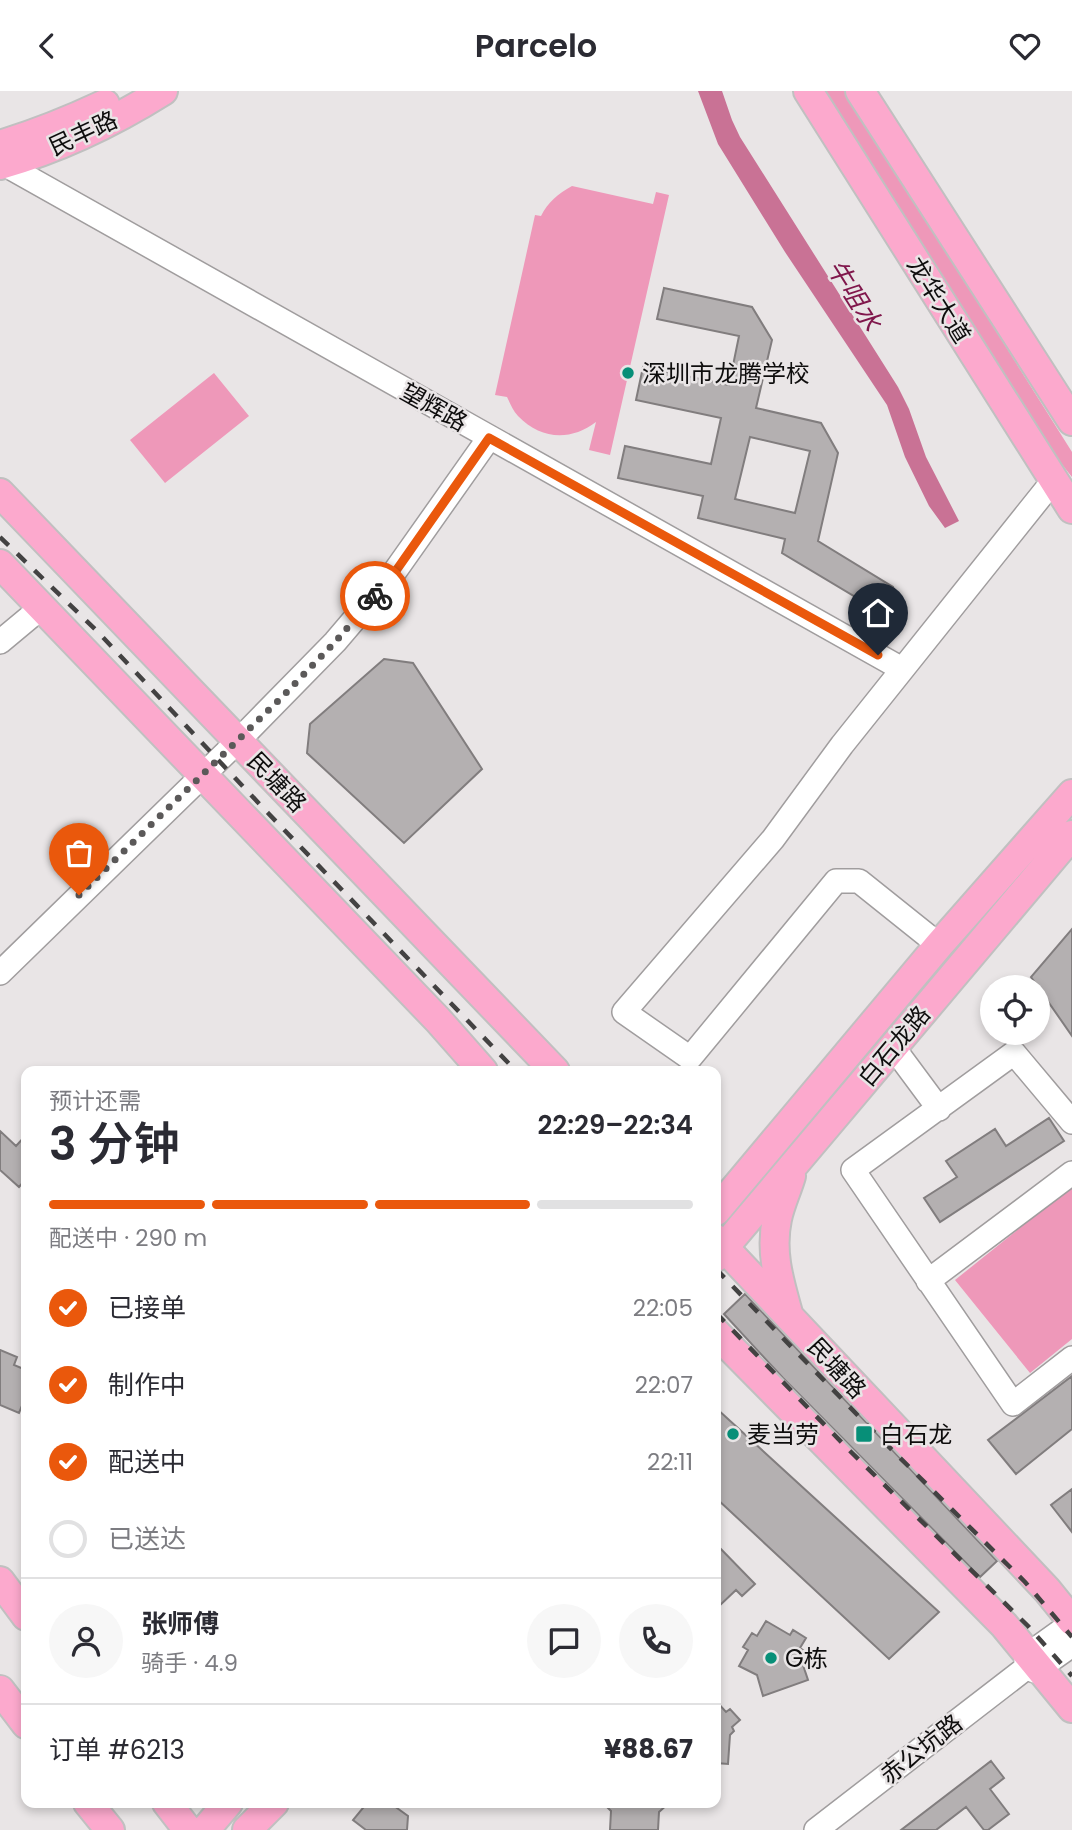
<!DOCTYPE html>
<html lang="zh">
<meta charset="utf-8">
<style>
body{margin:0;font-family:Poppins,"Noto Sans SC",sans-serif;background:#f7f7f7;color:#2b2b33;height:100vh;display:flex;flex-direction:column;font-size:26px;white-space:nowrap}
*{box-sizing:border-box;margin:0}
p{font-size:23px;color:#7c7c81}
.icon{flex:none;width:38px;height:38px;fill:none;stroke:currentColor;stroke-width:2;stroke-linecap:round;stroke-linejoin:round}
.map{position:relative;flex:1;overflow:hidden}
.drawer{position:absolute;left:21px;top:975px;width:700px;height:742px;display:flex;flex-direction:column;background:#fff;border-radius:14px;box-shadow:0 4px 10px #0003}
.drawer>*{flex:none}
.tools{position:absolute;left:980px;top:884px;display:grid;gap:14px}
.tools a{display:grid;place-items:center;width:70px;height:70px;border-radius:50%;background:#fff;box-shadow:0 4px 10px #0003;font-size:35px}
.pin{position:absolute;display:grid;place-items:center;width:60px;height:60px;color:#fff;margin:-72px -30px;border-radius:50% 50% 50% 0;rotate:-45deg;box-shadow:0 0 7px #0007}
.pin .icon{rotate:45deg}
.courier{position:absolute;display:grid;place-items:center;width:70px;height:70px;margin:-35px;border:5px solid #ea580c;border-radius:50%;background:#fff;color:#222;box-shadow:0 2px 9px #0007}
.overview em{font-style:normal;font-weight:600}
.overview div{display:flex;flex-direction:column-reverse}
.overview{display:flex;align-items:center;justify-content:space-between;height:119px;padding:0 28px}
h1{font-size:46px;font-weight:600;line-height:52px}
.bar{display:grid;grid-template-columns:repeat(4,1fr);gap:10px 7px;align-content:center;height:84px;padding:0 28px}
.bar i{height:9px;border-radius:5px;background:#e1e1e2}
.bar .on{background:#ea580c}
.bar p{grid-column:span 4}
.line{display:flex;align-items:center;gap:18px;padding:0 28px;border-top:2px solid #e1e1e2}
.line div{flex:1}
.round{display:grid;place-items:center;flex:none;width:74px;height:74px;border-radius:37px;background:#f7f7f7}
ol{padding:0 28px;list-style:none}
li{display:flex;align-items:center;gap:21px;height:77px}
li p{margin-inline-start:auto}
li .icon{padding:7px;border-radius:50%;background:#ea580c;color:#fff;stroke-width:4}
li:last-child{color:#7c7c81}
li i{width:38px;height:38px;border:4px solid #e1e1e2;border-radius:50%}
header{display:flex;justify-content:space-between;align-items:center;height:91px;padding:0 28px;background:#fff;font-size:32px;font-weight:600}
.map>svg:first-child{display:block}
.green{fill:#ee98b9}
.water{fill:#c97295}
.building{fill:#b4b0b1;stroke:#817d7e;stroke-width:2;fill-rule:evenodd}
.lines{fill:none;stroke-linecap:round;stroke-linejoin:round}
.minor-casing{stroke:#a09d9e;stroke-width:26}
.major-casing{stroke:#c0c0c0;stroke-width:32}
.minor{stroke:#fff;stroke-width:23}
.major{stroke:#fca9cd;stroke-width:28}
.rail{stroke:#434242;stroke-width:4.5;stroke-dasharray:12 12;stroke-linecap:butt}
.done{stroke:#5b5959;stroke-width:7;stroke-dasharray:0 12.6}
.route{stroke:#ea580c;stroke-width:9}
.poi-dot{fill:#078f78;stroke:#e9e5e6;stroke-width:2.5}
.labels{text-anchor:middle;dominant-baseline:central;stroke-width:5;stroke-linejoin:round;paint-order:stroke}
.street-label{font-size:24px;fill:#0e0d0d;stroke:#e9e5e6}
.poi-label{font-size:24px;fill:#0e0d0d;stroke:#e9e5e6;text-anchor:start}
.water-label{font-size:26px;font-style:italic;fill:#80174c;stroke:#e9e5e6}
</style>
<header><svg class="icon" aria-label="back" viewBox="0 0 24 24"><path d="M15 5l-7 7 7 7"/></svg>Parcelo<svg class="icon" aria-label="heart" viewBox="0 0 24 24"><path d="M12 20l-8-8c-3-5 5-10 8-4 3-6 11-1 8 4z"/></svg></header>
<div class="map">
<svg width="1072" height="1739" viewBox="0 0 1072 1739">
<rect width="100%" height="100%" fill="#e9e5e6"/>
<path class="green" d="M 825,0 L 845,0 L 1072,361 L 1072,386 L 1060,371 Z
M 572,95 L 653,113 L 656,101 L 669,104 L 610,364 L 589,359 L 596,331 C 571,350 541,349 518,325 C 513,320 510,312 507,306 L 495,304 L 535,124 L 541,125 C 548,111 558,103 572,95 Z
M 214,282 L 249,325 L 165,392 L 130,349 Z
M 1072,1095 L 1072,1248 L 1030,1282 L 955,1189 Z"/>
<path class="water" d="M 698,0 L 722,0 L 732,29 L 740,46 L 898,296 L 909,318 L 926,366 L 959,430 L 945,437 L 929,415 L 905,366 L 887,314 L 785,161 L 718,53 Z"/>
<path class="building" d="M 664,197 L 752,216 L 772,249 L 756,317 L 821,332 L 838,362 L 818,450 L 893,496 L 900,518 L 894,529 L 782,462 L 785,448 L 698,427 L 703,405 L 618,387 L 625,355 L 711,373 L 721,327 L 636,309 L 643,276 L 729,294 L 739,245 L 657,228 ZM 750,346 L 810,360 L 795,422 L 735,408 Z
M 384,568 L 413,572 L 482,678 L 404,752 L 307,662 L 310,633 Z
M 1072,838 L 1072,945 L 1031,886 Z
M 1049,1027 L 1064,1050 L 940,1131 L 924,1107 L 957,1086 L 946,1070 L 995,1038 L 1006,1055 Z
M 0,1040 L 16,1055 L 26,1044 L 26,1088 L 19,1096 L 0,1079 Z
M 745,1203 L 997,1470 L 980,1486 L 783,1287 L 724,1223 Z
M 0,1259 L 17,1266 L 14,1274 L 26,1279 L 26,1305 L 19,1322 L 0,1314 Z
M 1072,1285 L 1072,1338 L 1016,1383 L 988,1349 Z
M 716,1317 L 939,1521 L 889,1568 L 716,1407 Z
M 1072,1398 L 1072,1441 L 1051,1414 Z
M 716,1453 L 755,1493 L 742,1505 L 736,1499 L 716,1518 Z
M 766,1530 L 790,1544 L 793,1539 L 806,1547 L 800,1557 L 803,1559 L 800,1565 L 808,1589 L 763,1605 L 757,1584 L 739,1575 L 748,1559 L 743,1556 L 752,1542 L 757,1545 Z
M 716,1610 L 726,1621 L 730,1618 L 740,1629 L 732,1636 L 734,1640 L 730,1644 L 728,1673 L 716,1672 Z
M 991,1670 L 1004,1687 L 990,1698 L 1009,1723 L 988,1739 L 984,1739 L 966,1716 L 936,1739 L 901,1739 Z
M 367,1712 L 390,1712 L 408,1725 L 407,1739 L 366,1739 L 353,1729 Z
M 603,1712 L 669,1712 L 659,1721 L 658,1739 L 610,1739 L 611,1720 Z"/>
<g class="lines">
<defs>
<path id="minor" d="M 4,73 L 902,578
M 0,551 L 42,516
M 939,854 L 859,790 L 836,790 L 690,967 L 624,921 L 773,748 L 842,654 L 1053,390
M 0,882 L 238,650 L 335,551 L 393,483 L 489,347
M 893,956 L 939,1018
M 1072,1031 L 1014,962 L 853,1079 L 1013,1313 L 1072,1267
M 928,1190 L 1072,1082
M 1026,1577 L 1026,1565 L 1072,1532
M 1026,1577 L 1035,1580 L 1072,1554
M 816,1739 L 1026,1577"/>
<path id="major" d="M 808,0 L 1072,418
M 860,0 L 1072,330
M 0,54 C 36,43 71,29 105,13
M 0,74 C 58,58 112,32 163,0
M 0,402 L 555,980
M 0,473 L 438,929 L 483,980
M 716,1120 L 939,854 L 1072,703
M 716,1148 L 1047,1499 L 1072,1530
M 716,1166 L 1072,744
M 788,1222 C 779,1190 770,1161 777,1128 C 780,1113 787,1099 791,1085
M 716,1242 L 1004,1534 L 1072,1617
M 0,1490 L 26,1525
M 0,1599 L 26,1633
M 88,1712 L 110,1739
M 167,1712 L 188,1739
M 205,1739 L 228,1712
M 247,1739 L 274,1712"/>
</defs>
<use href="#minor" class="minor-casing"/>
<use href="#major" class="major-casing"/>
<use href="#minor" class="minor"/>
<use href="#major" class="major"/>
<path class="rail" d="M 0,446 L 97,540 L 268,722 L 516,980
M 716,1178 L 871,1338 L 1025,1491 L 1072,1546
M 716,1222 L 849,1359 L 1028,1535 L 1072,1585"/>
</g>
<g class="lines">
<path class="done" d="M 79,804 L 281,607 L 335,551 L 375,505"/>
<path class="route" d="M 375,505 L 393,484 L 489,347 L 878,564"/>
</g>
<g class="poi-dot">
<circle cx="628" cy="282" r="7"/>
<circle cx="733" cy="1343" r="7"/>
<rect x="855" y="1334" width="18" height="18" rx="3.5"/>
<circle cx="771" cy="1567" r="7"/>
</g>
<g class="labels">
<g class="street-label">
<text transform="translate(83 42) rotate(-25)">民丰路</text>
<text transform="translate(939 209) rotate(58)">龙华大道</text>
<text transform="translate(434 316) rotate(29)">望辉路</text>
<text transform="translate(277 691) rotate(46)">民塘路</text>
<text transform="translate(894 955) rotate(-50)">白石龙路</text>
<text transform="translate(837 1277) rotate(47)">民塘路</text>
<text transform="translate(921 1658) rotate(-38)">赤公坑路</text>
</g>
<g class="poi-label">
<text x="642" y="282">深圳市龙腾学校</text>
<text x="747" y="1343">麦当劳</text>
<text x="880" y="1343">白石龙</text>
<text x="785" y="1567">G栋</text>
</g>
<g class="water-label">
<text transform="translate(854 204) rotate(58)">牛咀水</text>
</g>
</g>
</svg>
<div class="tools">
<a><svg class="icon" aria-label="locate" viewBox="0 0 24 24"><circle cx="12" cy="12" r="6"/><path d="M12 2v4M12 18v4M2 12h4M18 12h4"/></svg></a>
</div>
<div class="pin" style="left:79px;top:804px;background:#ea580c"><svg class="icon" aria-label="bag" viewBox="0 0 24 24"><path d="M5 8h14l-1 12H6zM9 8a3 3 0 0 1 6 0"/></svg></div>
<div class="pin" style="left:878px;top:564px;background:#1f2937"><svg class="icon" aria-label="home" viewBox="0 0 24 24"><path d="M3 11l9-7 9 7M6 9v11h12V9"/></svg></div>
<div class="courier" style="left:375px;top:505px"><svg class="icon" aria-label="bike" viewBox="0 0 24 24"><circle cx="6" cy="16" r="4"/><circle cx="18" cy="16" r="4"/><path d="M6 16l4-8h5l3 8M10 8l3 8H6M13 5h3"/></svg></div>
<section class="drawer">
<div class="overview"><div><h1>3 分钟</h1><p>预计还需</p></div><em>22:29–22:34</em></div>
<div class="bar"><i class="on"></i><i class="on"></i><i class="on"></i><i></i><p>配送中 · 290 m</p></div>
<ol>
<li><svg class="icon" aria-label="check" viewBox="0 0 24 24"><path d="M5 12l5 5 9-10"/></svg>已接单<p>22:05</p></li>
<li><svg class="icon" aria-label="check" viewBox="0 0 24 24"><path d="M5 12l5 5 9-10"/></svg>制作中<p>22:07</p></li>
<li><svg class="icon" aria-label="check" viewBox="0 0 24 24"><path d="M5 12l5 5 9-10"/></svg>配送中<p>22:11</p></li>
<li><i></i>已送达</li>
</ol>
<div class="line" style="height:126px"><a class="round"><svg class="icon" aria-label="person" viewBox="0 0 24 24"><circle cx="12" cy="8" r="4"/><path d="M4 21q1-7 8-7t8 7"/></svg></a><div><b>张师傅</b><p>骑手 · 4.9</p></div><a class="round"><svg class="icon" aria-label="chat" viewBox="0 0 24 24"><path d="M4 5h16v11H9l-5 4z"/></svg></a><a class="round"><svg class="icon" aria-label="phone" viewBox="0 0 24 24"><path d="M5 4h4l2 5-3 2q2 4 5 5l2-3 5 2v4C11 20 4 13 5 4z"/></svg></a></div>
<div class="line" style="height:91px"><div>订单 #6213</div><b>¥88.67</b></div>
</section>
</div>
